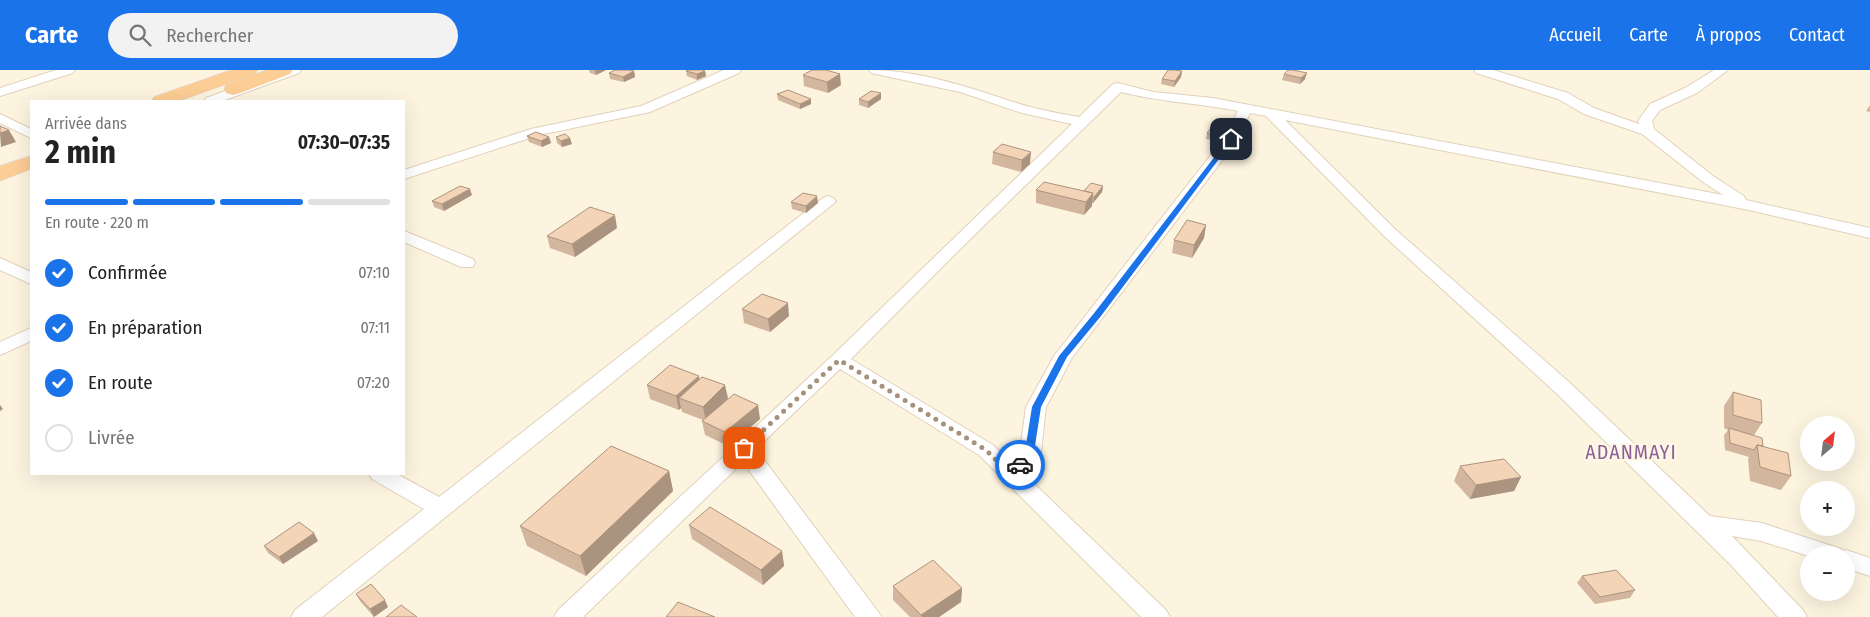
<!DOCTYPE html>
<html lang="fr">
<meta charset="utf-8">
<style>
body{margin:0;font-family:"Fira Sans Condensed",sans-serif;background:#f2f2f2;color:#222;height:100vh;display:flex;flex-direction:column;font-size:19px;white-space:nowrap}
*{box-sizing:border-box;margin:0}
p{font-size:16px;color:#767676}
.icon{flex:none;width:28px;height:28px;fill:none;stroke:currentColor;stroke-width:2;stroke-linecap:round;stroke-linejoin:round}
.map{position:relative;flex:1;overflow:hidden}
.details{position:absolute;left:30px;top:30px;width:375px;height:375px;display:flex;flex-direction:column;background:#fff;border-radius:0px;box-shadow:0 5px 20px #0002}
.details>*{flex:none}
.needle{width:32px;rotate:28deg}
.controls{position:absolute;left:1800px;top:346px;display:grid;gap:10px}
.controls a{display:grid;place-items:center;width:55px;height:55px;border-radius:50%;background:#fff;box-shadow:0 5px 20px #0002;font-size:25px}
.pin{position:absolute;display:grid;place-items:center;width:42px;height:42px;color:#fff;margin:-21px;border-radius:10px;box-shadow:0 2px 8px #0006}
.courier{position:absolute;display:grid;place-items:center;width:50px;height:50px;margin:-25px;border:4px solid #1a73e8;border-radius:50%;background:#fff;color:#222;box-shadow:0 1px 6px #0007}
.overview em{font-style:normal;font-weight:700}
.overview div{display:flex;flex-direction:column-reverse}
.overview{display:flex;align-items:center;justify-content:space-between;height:85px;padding:0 15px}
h1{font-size:32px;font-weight:700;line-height:38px}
.bar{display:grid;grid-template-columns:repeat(4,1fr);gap:8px 5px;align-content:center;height:60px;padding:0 15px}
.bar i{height:6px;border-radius:4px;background:#e0e0e0}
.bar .on{background:#1a73e8}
.bar p{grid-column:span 4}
ol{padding:0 15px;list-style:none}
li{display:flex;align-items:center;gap:15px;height:55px}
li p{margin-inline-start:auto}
li .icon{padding:5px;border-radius:50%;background:#1a73e8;color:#fff;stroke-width:4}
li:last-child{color:#767676}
li i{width:28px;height:28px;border:2px solid #e0e0e0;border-radius:50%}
header{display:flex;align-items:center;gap:30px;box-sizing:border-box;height:70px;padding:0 25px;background:#1a73e8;color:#fff}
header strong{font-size:24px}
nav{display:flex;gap:28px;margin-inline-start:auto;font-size:18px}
.search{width:350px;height:45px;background:#f2f2f2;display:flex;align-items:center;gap:12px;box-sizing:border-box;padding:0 18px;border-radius:28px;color:#767676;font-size:19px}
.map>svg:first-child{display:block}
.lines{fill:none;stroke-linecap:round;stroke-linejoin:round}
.minor-casing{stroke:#e1d1bb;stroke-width:2}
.trunk-casing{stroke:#ded8d3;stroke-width:1}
.minor{fill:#fff;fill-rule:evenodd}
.trunk{fill:#fccd94;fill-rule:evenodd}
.wall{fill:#d2b69d}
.shaded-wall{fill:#ab947f}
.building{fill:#f4d4b6;stroke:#ab947f}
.route{fill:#1a73e8}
.done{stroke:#a5917c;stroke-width:5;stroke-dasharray:0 9}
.labels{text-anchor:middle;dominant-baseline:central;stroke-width:4.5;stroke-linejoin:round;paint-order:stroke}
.quarter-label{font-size:20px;letter-spacing:1px;fill:#8b6198;stroke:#fff8e7}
</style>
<header>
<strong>Carte</strong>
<div class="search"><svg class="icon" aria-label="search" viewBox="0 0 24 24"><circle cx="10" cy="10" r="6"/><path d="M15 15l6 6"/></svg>Rechercher</div>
<nav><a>Accueil</a><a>Carte</a><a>À propos</a><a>Contact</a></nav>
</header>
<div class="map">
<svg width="1870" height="547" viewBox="0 0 1870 547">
<rect width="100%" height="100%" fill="#fdf4e0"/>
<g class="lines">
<defs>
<path id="minor" d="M 56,0 L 75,0 L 73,3 L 0,26 L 0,18 Z
M 283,0 L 301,0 L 299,3 L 222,31 L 204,31 L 206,28 Z
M 724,0 L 741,0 L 739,3 L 650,42 L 539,65 L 404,109 L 404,100 L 531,59 L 641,36 Z
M 869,0 C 925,0 977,21 1030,37 C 1046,41 1062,44 1079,47 L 1113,14 L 1118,13 L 1153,22 L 1213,28 L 1723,125 L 1703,112 L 1642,64 L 1584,44 L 1558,29 L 1476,3 L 1474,0 L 1493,0 L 1568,23 L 1594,38 L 1639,54 L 1638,51 L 1650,34 L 1687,17 L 1714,0 L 1728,0 L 1697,23 L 1660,40 L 1652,51 L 1654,59 L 1713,106 L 1744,126 L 1746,130 L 1870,158 L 1870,168 L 1749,140 L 1285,50 L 1396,160 L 1569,312 L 1710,446 L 1762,453 L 1841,479 L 1843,481 L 1846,480 L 1870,488 L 1870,506 L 1846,498 L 1846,485 L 1809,486 L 1761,471 L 1732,466 L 1803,540 L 1807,547 L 1778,547 L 1731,495 L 1555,322 L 1384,166 L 1266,46 L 1250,43 L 1236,72 L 1072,288 L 1046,337 L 1041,382 L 1025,405 L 1166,540 L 1170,547 L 1141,547 L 979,385 L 840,299 L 756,379 L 882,547 L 855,547 L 743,392 L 583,547 L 554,547 L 558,540 L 832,286 L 1072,54 L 1022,43 L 960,22 L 871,3 ZM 1121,22 C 1159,32 1198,33 1238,41 L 1224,68 L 1054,286 L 1026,337 L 1020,381 L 1011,392 L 993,375 L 851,289 L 952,187 Z
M 0,44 L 31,59 L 31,68 L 0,53 Z
M 828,126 L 833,128 L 836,131 L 833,134 L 322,547 L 291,547 L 295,540 L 424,439 L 372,409 L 369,404 L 397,404 L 439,427 L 823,128 Z
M 404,161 L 473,189 L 475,193 L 473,197 L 461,197 L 404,172 Z
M 0,188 L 31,202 L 31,214 L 0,200 Z
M 31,258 L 31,271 L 0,285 L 0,272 Z"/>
<path id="trunk" d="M 231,0 L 258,0 L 255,4 L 179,31 L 151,31 L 154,27 Z
M 267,0 L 293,0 L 290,4 L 240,23 L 233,25 L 226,23 L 224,19 L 226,15 Z
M 31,86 L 31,99 L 0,111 L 0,96 Z"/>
</defs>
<use href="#minor" class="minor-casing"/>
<use href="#trunk" class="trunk-casing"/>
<use href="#minor" class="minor"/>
<use href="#trunk" class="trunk"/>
</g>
<path class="wall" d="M 589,0 L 606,0 L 596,5 L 590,3 Z
M 634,1 L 635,7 L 624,12 L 610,9 L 609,3 Z
M 686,1 L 705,1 L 706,6 L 697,10 L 687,6 Z
M 1182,1 L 1181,7 L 1174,17 L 1161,14 L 1162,9 Z
M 1284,4 L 1305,9 L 1300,14 L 1282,10 Z
M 803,5 L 841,15 L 828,23 L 804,16 Z
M 881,23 L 881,29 L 868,38 L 859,35 L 859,29 Z
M 777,24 L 811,29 L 811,34 L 800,39 L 778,30 Z
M 1870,35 L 1870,42 L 1866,41 Z
M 1207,63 L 1226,63 L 1225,69 L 1222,72 L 1206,69 Z
M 527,66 L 549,67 L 551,73 L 542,77 L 529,72 Z
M 556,67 L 572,74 L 562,77 L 557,73 Z
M 1002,74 L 1030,94 L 1021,102 L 992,94 L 993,82 Z
M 1103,116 L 1102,122 L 1093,133 L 1092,133 L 1092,136 L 1084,145 L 1036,133 L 1036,120 L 1084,121 Z
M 472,125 L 444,141 L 434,137 L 432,131 Z
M 791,132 L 818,133 L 806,143 L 792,139 Z
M 1206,155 L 1204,168 L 1192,188 L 1172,183 L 1174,170 Z
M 617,158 L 575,187 L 550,178 L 547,166 Z
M 742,239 L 789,246 L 770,262 L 744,253 Z
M 699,306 L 699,309 L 728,328 L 723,334 L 760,349 L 728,376 L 705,365 L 702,351 L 703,350 L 682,342 L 681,338 L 679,340 L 650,329 L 647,315 Z
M 1733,322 L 1762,353 L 1754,365 L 1763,376 L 1791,406 L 1781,420 L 1750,411 L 1748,389 L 1749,387 L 1725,380 L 1724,365 L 1728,360 L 1724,358 L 1724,336 Z
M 1460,396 L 1521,407 L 1514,421 L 1470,429 L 1454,411 Z
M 669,401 L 673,421 L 586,506 L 527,476 L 520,456 Z
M 689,455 L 782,481 L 784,496 L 763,515 L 692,469 Z
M 318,471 L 283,494 L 268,483 L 264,476 Z
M 1582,506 L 1635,520 L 1630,528 L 1595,534 L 1577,513 Z
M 893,516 L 962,518 L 961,532 L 939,547 L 910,547 L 893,530 Z
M 356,524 L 388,537 L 374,547 L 360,531 Z"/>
<path class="shaded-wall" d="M 595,0 L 606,0 L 596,5 Z
M 634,1 L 635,7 L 624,12 L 623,7 Z
M 705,1 L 706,6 L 697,10 L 697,4 Z
M 1182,1 L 1181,7 L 1174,17 L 1175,11 Z
M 1307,3 L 1305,9 L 1300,14 L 1301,8 Z
M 840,4 L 841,15 L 828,23 L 827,12 Z
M 881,23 L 881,29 L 868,38 L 868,32 Z
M 811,29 L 811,34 L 800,39 L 800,34 Z
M 9,60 L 16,72 L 1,77 L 0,63 Z
M 1226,63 L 1225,69 L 1222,72 L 1224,66 Z
M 549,67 L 551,73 L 542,77 L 541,71 Z
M 570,68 L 572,74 L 562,77 L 561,71 Z
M 1031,82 L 1030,94 L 1021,102 L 1022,90 Z
M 1103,116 L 1102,122 L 1093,133 L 1094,127 Z
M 470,119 L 472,125 L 444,141 L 442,134 Z
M 1093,123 L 1092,136 L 1084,145 L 1086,132 Z
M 817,126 L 818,133 L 806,143 L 806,136 Z
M 615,145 L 617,158 L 575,187 L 572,174 Z
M 1206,155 L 1204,168 L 1192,188 L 1194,175 Z
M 788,233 L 789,246 L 770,262 L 768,249 Z
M 699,306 L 701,319 L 679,328 L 681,338 L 679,340 L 676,326 Z
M 725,315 L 728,328 L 706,351 L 703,337 Z
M 0,335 L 3,339 L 0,341 Z
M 758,335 L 760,349 L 728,376 L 725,362 Z
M 669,401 L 673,421 L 586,506 L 580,486 Z
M 1521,407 L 1514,421 L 1470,429 L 1476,415 Z
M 314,463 L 318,471 L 283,494 L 279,487 Z
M 782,481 L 784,496 L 763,515 L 761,500 Z
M 962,518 L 961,532 L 939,547 L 922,547 L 921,545 Z
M 385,530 L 388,537 L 374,547 L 370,539 Z"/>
<path class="building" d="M 615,0 L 629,0 L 634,1 L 623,7 L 609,3 Z
M 688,0 L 703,0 L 705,1 L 697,4 L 686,1 Z
M 812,0 L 826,0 L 840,4 L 827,12 L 803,5 Z
M 1168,0 L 1174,0 L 1182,1 L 1175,11 L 1162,9 Z
M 1288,0 L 1293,0 L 1307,3 L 1301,8 L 1284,4 Z
M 788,20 L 811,29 L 800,34 L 777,24 Z
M 871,21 L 881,23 L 868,32 L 859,29 Z
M 0,56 L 9,60 L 0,63 Z
M 1210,59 L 1226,63 L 1224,66 L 1207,63 Z
M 536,62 L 549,67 L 541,71 L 527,66 Z
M 565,64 L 570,68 L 561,71 L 556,67 Z
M 1002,74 L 1031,82 L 1022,90 L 993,82 Z
M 1044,112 L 1093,123 L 1086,132 L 1036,120 Z
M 1091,113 L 1103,116 L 1094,127 L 1092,127 L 1093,123 L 1084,121 Z
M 460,116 L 470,119 L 442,134 L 432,131 Z
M 803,123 L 817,126 L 806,136 L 791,132 Z
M 590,137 L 615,145 L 572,174 L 547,166 Z
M 1187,150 L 1206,155 L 1194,175 L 1174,170 Z
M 762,224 L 788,233 L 768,249 L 742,239 Z
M 670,295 L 699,306 L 676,326 L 647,315 Z
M 702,307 L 725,315 L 703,337 L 679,328 Z
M 1733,322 L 1761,330 L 1762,353 L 1733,345 Z
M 734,324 L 758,335 L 725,362 L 702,351 Z
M 1729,358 L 1762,368 L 1763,376 L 1757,375 L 1754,380 L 1730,373 Z
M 1757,375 L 1788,383 L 1791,406 L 1760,397 Z
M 611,376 L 669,401 L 580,486 L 520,456 Z
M 1504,389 L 1521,407 L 1476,415 L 1460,396 Z
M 710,437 L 782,481 L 761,500 L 689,455 Z
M 299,452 L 314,463 L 279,487 L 264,476 Z
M 933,490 L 962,518 L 921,545 L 893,516 Z
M 1616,500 L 1635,520 L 1600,527 L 1582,506 Z
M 371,514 L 385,530 L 370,539 L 356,524 Z
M 678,532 L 715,547 L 666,547 Z
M 401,535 L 417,547 L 386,547 Z"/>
<path class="route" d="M 1229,68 L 1234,69 L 1101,246 L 1067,287 L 1041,337 L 1034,382 L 1023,397 L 1016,397 L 1015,395 L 1025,381 L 1032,337 L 1059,286 L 1095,242 Z"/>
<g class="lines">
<path class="done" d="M 744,378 L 839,290 L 986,380 L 1012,406 L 1020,395"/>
</g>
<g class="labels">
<g class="quarter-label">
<text x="1631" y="382">ADANMAYI</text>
</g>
</g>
</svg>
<div class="controls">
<a><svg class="needle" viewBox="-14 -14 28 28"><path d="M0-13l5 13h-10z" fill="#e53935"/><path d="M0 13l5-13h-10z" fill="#767676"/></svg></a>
<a>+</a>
<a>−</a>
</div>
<div class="pin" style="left:744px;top:378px;background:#ea580c"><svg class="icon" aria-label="bag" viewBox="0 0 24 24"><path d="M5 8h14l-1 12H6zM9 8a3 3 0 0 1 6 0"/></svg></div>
<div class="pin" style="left:1231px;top:69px;background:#1f2937"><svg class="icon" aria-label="home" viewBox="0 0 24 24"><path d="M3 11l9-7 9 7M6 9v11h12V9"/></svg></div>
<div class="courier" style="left:1020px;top:395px"><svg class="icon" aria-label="car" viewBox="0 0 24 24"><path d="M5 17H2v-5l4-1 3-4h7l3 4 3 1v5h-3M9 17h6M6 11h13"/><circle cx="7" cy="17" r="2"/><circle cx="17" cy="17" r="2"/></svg></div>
<section class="details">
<div class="overview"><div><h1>2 min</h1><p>Arrivée dans</p></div><em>07:30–07:35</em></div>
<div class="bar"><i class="on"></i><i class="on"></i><i class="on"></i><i></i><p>En route · 220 m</p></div>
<ol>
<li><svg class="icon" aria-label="check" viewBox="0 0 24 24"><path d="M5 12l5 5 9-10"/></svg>Confirmée<p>07:10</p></li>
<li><svg class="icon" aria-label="check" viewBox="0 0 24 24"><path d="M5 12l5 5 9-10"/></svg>En préparation<p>07:11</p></li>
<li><svg class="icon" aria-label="check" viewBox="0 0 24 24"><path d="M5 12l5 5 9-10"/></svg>En route<p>07:20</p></li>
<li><i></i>Livrée</li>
</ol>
</section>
</div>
